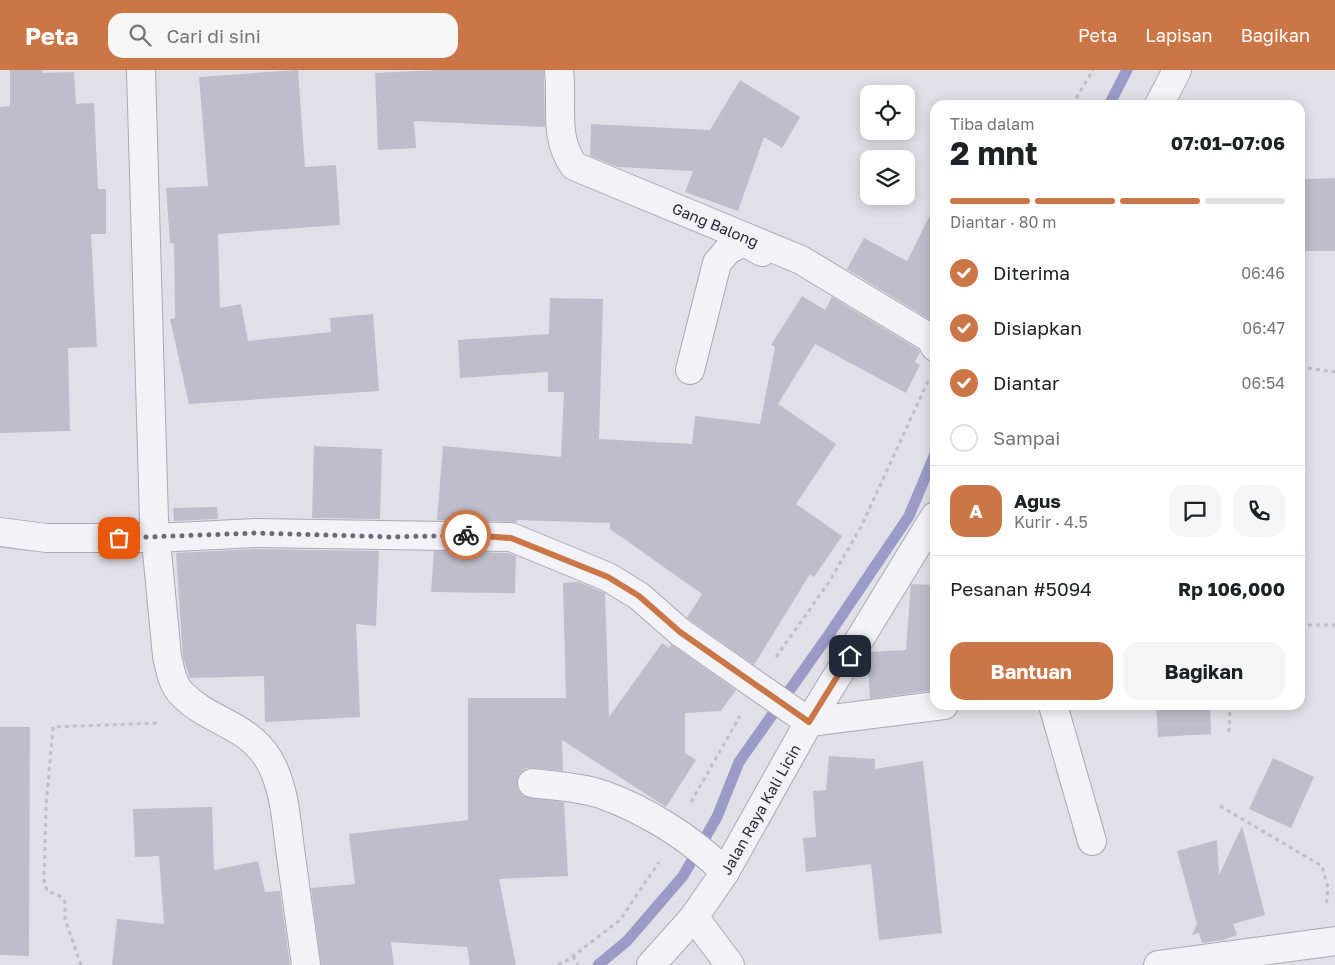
<!DOCTYPE html>
<html lang="id">
<meta charset="utf-8">
<style>
body{margin:0;font-family:"Golos Text",sans-serif;background:#f6f6f6;color:#202124;height:100vh;display:flex;flex-direction:column;font-size:19px;white-space:nowrap}
*{box-sizing:border-box;margin:0}
p{font-size:16px;color:#757577}
.icon{flex:none;width:28px;height:28px;fill:none;stroke:currentColor;stroke-width:2;stroke-linecap:round;stroke-linejoin:round}
.map{position:relative;flex:1;overflow:hidden}
.details{position:absolute;left:930px;top:30px;width:375px;height:610px;display:flex;flex-direction:column;background:#fff;border-radius:15px;box-shadow:0 2px 12px #0003}
.details>*{flex:none}
.fabs{position:absolute;left:860px;top:15px;display:grid;gap:10px}
.fabs a{display:grid;place-items:center;width:55px;height:55px;border-radius:10px;background:#fff;box-shadow:0 2px 12px #0003;font-size:25px}
.pin{position:absolute;display:grid;place-items:center;width:42px;height:42px;color:#fff;margin:-21px;border-radius:10px;box-shadow:0 2px 8px #0006}
.courier{position:absolute;display:grid;place-items:center;width:50px;height:50px;margin:-25px;border:4px solid #cb7647;border-radius:50%;background:#fff;color:#222;box-shadow:0 1px 6px #0007}
.overview em{font-style:normal;font-weight:700}
.overview div{display:flex;flex-direction:column-reverse}
.overview{display:flex;align-items:center;justify-content:space-between;height:85px;padding:0 20px}
h1{font-size:32px;font-weight:700;line-height:38px}
.bar{display:grid;grid-template-columns:repeat(4,1fr);gap:8px 5px;align-content:center;height:60px;padding:0 20px}
.bar i{height:6px;border-radius:4px;background:#e0e0e0}
.bar .active{background:#cb7647}
.bar p{grid-column:span 4}
.line{display:flex;align-items:center;gap:12px;padding:0 20px;border-top:1px solid #e0e0e0}
.line div{flex:1}
.round{display:grid;place-items:center;flex:none;width:52px;height:52px;border-radius:15px;background:#f6f6f6}
ol{padding:0 20px;list-style:none}
li{display:flex;align-items:center;gap:15px;height:55px}
li p{margin-inline-start:auto}
li .icon{padding:5px;border-radius:50%;background:#cb7647;color:#fff;stroke-width:4}
li:last-child{color:#757577}
li i{width:28px;height:28px;border:2px solid #e0e0e0;border-radius:50%}
.button{display:flex;gap:10px;margin-top:auto;padding:10px 20px}
.button a{flex:1;height:58px;border-radius:15px;background:#cb7647;color:#fff;font-size:20px;font-weight:700;line-height:58px;text-align:center}
.button a+a{background:#f6f6f6;color:#202124}
header{display:flex;align-items:center;gap:30px;box-sizing:border-box;height:70px;padding:0 25px;background:#cb7647;color:#fff}
header strong{font-size:24px}
nav{display:flex;gap:28px;margin-inline-start:auto;font-size:18px}
.search{width:350px;height:45px;background:#f6f6f6;display:flex;align-items:center;gap:12px;box-sizing:border-box;padding:0 18px;border-radius:15px;color:#757577;font-size:19px}
.map>svg:first-child{display:block}
.lines{fill:none;stroke-linecap:round;stroke-linejoin:round}
.stream{stroke:#9c9bc8;stroke-width:11}
.building{fill:#bfbdcb}
.minor-casing{stroke:#aba9b5;stroke-width:30}
.path{stroke:#bfbec7;stroke-width:3;stroke-dasharray:4 4;stroke-linecap:butt}
.minor{stroke:#f3f2f7;stroke-width:28}
.done{stroke:#6b697a;stroke-width:5;stroke-dasharray:0 9}
.route{stroke:#cb7647;stroke-width:6}
.labels{text-anchor:middle;dominant-baseline:central;stroke-width:4;stroke-linejoin:round;paint-order:stroke}
.street-label{font-size:15px;fill:#2c293f;stroke:#f0eff6}
</style>
<header>
<strong>Peta</strong>
<div class="search"><svg class="icon" aria-label="search" viewBox="0 0 24 24"><circle cx="10" cy="10" r="6"/><path d="M15 15l6 6"/></svg>Cari di sini</div>
<nav><a>Peta</a><a>Lapisan</a><a>Bagikan</a></nav>
</header>
<div class="map">
<svg width="1335" height="895" viewBox="0 0 1335 895">
<rect width="100%" height="100%" fill="#e1e0e8"/>
<g class="lines">
<path class="stream" d="M 1109,35 L 1127,0
M 598,895 L 627,871 L 683,806 L 717,747 L 739,692 L 830,563 L 909,446 L 935,384"/>
</g>
<path class="building" d="M 10,0 L 43,0 L 42,3 L 74,2 L 76,34 L 94,33 L 98,119 L 106,119 L 106,164 L 91,164 L 97,277 L 68,278 L 70,361 L 0,363 L 0,37 L 10,36 Z
M 298,0 L 305,97 L 336,95 L 340,155 L 218,164 L 220,238 L 241,234 L 248,271 L 331,262 L 330,248 L 373,244 L 379,321 L 189,334 L 170,249 L 175,248 L 174,173 L 170,173 L 166,118 L 208,116 L 199,7 Z
M 439,0 L 544,0 L 545,57 L 414,51 L 416,78 L 378,80 L 375,3 Z
M 740,10 L 800,47 L 782,78 L 764,67 L 738,141 L 685,122 L 693,101 L 618,97 L 590,86 L 591,54 L 710,60 Z
M 1335,108 L 1335,181 L 1305,181 L 1305,109 Z
M 935,135 L 935,253 L 847,199 L 864,168 L 907,191 Z
M 802,226 L 825,240 L 832,227 L 918,279 L 920,282 L 915,292 L 920,295 L 906,323 L 815,274 L 778,334 L 836,374 L 796,434 L 842,466 L 814,507 L 810,504 L 754,595 L 687,548 L 702,524 L 610,459 L 610,453 L 517,450 L 517,452 L 437,450 L 443,376 L 561,387 L 564,322 L 548,322 L 548,302 L 460,308 L 458,270 L 549,264 L 550,228 L 603,229 L 599,369 L 692,374 L 695,346 L 760,354 L 775,277 L 771,275 Z
M 314,376 L 382,379 L 380,449 L 312,448 Z
M 217,437 L 218,449 L 174,451 L 173,438 Z
M 256,479 L 379,481 L 376,556 L 356,554 L 360,647 L 265,652 L 264,606 L 190,608 L 183,588 L 176,483 Z
M 434,481 L 508,483 L 516,486 L 515,523 L 431,522 Z
M 579,512 L 605,523 L 609,647 L 662,573 L 669,578 L 671,574 L 736,620 L 721,641 L 685,643 L 685,683 L 696,690 L 666,737 L 562,670 L 563,701 L 526,698 L 520,703 L 517,711 L 518,720 L 523,726 L 564,732 L 568,806 L 499,809 L 516,895 L 470,895 L 467,877 L 391,872 L 394,895 L 321,895 L 311,818 L 355,814 L 349,764 L 468,750 L 468,628 L 566,628 L 563,513 Z
M 911,514 L 935,515 L 935,620 L 870,629 L 867,586 L 870,582 L 906,580 Z
M 1156,635 L 1210,635 L 1211,664 L 1158,667 Z
M 0,657 L 30,657 L 29,886 L 0,885 Z
M 829,686 L 875,689 L 875,699 L 923,691 L 942,863 L 879,870 L 871,794 L 806,802 L 803,768 L 816,767 L 813,721 L 826,720 Z
M 1273,688 L 1314,707 L 1291,758 L 1249,739 Z
M 212,737 L 214,800 L 258,791 L 265,822 L 280,821 L 290,895 L 112,895 L 117,849 L 164,854 L 159,786 L 135,787 L 133,739 Z
M 1242,756 L 1265,845 L 1233,854 L 1237,865 L 1223,870 L 1202,873 L 1199,863 L 1192,865 L 1197,854 L 1177,781 L 1217,770 L 1219,805 Z"/>
<g class="lines">
<defs>
<g id="minor">
<path d="M 141,0 L 154,450 L 167,586 C 170,599 172,614 182,624 C 209,652 248,654 269,690 C 286,720 286,753 291,786 C 296,822 301,859 306,895"/>
<path id="s1" d="M 559,0 C 563,34 553,67 574,96 L 801,190 L 930,268 L 935,277"/>
<path d="M 1159,35 L 1177,0"/>
<path d="M 690,300 L 717,193 L 728,180 L 744,172 L 762,182"/>
<path d="M 0,462 L 46,468 L 156,468 L 256,463 L 511,467 L 608,507 L 639,526 L 680,562 L 809,652 L 944,635"/>
<path d="M 1053,635 L 1092,771"/>
<path d="M 532,713 C 555,716 579,717 601,724 C 646,740 691,768 725,802"/>
<path d="M 694,847 L 730,895"/>
<path id="s2" d="M 651,895 L 694,847 L 725,802 L 809,652 L 935,446"/>
<path d="M 1158,895 L 1335,871"/>
</g>
</defs>
<use href="#minor" class="minor-casing"/>
<path class="path" d="M 1072,35 L 1093,0
M 1300,297 L 1335,302
M 1300,555 L 1335,555
M 776,587 L 829,512 L 861,457 L 928,311
M 1229,662 L 1230,635
M 691,732 L 740,646
M 1220,736 L 1322,796 L 1328,818 L 1326,837
M 573,886 L 578,895
M 81,895 L 65,849 L 65,832 L 60,826 L 47,821 L 44,810 L 46,737 L 53,657 L 160,653
M 558,895 L 568,890 L 620,850 L 659,792"/>
<use href="#minor" class="minor"/>
</g>
<g class="lines">
<path class="done" d="M 119,468 L 256,463 L 393,467 L 466,465"/>
<path class="route" d="M 466,465 L 511,468 L 608,507 L 639,526 L 680,562 L 809,652 L 850,586"/>
</g>
<g class="labels">
<g class="street-label">
<text stroke="none"><textPath href="#s1" startOffset="252">Gang Balong</textPath></text>
<text stroke="none"><textPath href="#s2" startOffset="191">Jalan Raya Kali Licin</textPath></text>
</g>
</g>
</svg>
<div class="fabs">
<a><svg class="icon" aria-label="locate" viewBox="0 0 24 24"><circle cx="12" cy="12" r="6"/><path d="M12 2v4M12 18v4M2 12h4M18 12h4"/></svg></a>
<a><svg class="icon" aria-label="layers" viewBox="0 0 24 24"><path d="M12 4l9 5-9 5-9-5zM3 14l9 5 9-5"/></svg></a>
</div>
<div class="pin" style="left:119px;top:468px;background:#ea580c"><svg class="icon" aria-label="bag" viewBox="0 0 24 24"><path d="M5 8h14l-1 12H6zM9 8a3 3 0 0 1 6 0"/></svg></div>
<div class="pin" style="left:850px;top:586px;background:#1f2937"><svg class="icon" aria-label="home" viewBox="0 0 24 24"><path d="M3 11l9-7 9 7M6 9v11h12V9"/></svg></div>
<div class="courier" style="left:466px;top:465px"><svg class="icon" aria-label="bike" viewBox="0 0 24 24"><circle cx="6" cy="16" r="4"/><circle cx="18" cy="16" r="4"/><path d="M6 16l4-8h5l3 8M10 8l3 8H6M13 5h3"/></svg></div>
<section class="details">
<div class="overview"><div><h1>2 mnt</h1><p>Tiba dalam</p></div><em>07:01–07:06</em></div>
<div class="bar"><i class="active"></i><i class="active"></i><i class="active"></i><i></i><p>Diantar · 80 m</p></div>
<ol>
<li><svg class="icon" aria-label="check" viewBox="0 0 24 24"><path d="M5 12l5 5 9-10"/></svg>Diterima<p>06:46</p></li>
<li><svg class="icon" aria-label="check" viewBox="0 0 24 24"><path d="M5 12l5 5 9-10"/></svg>Disiapkan<p>06:47</p></li>
<li><svg class="icon" aria-label="check" viewBox="0 0 24 24"><path d="M5 12l5 5 9-10"/></svg>Diantar<p>06:54</p></li>
<li><i></i>Sampai</li>
</ol>
<div class="line" style="height:90px"><b class="round" style="background:#cb7647;color:#fff">A</b><div><b>Agus</b><p>Kurir · 4.5</p></div><a class="round"><svg class="icon" aria-label="chat" viewBox="0 0 24 24"><path d="M4 5h16v11H9l-5 4z"/></svg></a><a class="round"><svg class="icon" aria-label="phone" viewBox="0 0 24 24"><path d="M5 4h4l2 5-3 2q2 4 5 5l2-3 5 2v4C11 20 4 13 5 4z"/></svg></a></div>
<div class="line" style="height:65px"><div>Pesanan #5094</div><b>Rp 106,000</b></div>
<div class="button"><a>Bantuan</a><a>Bagikan</a></div>
</section>
</div>
